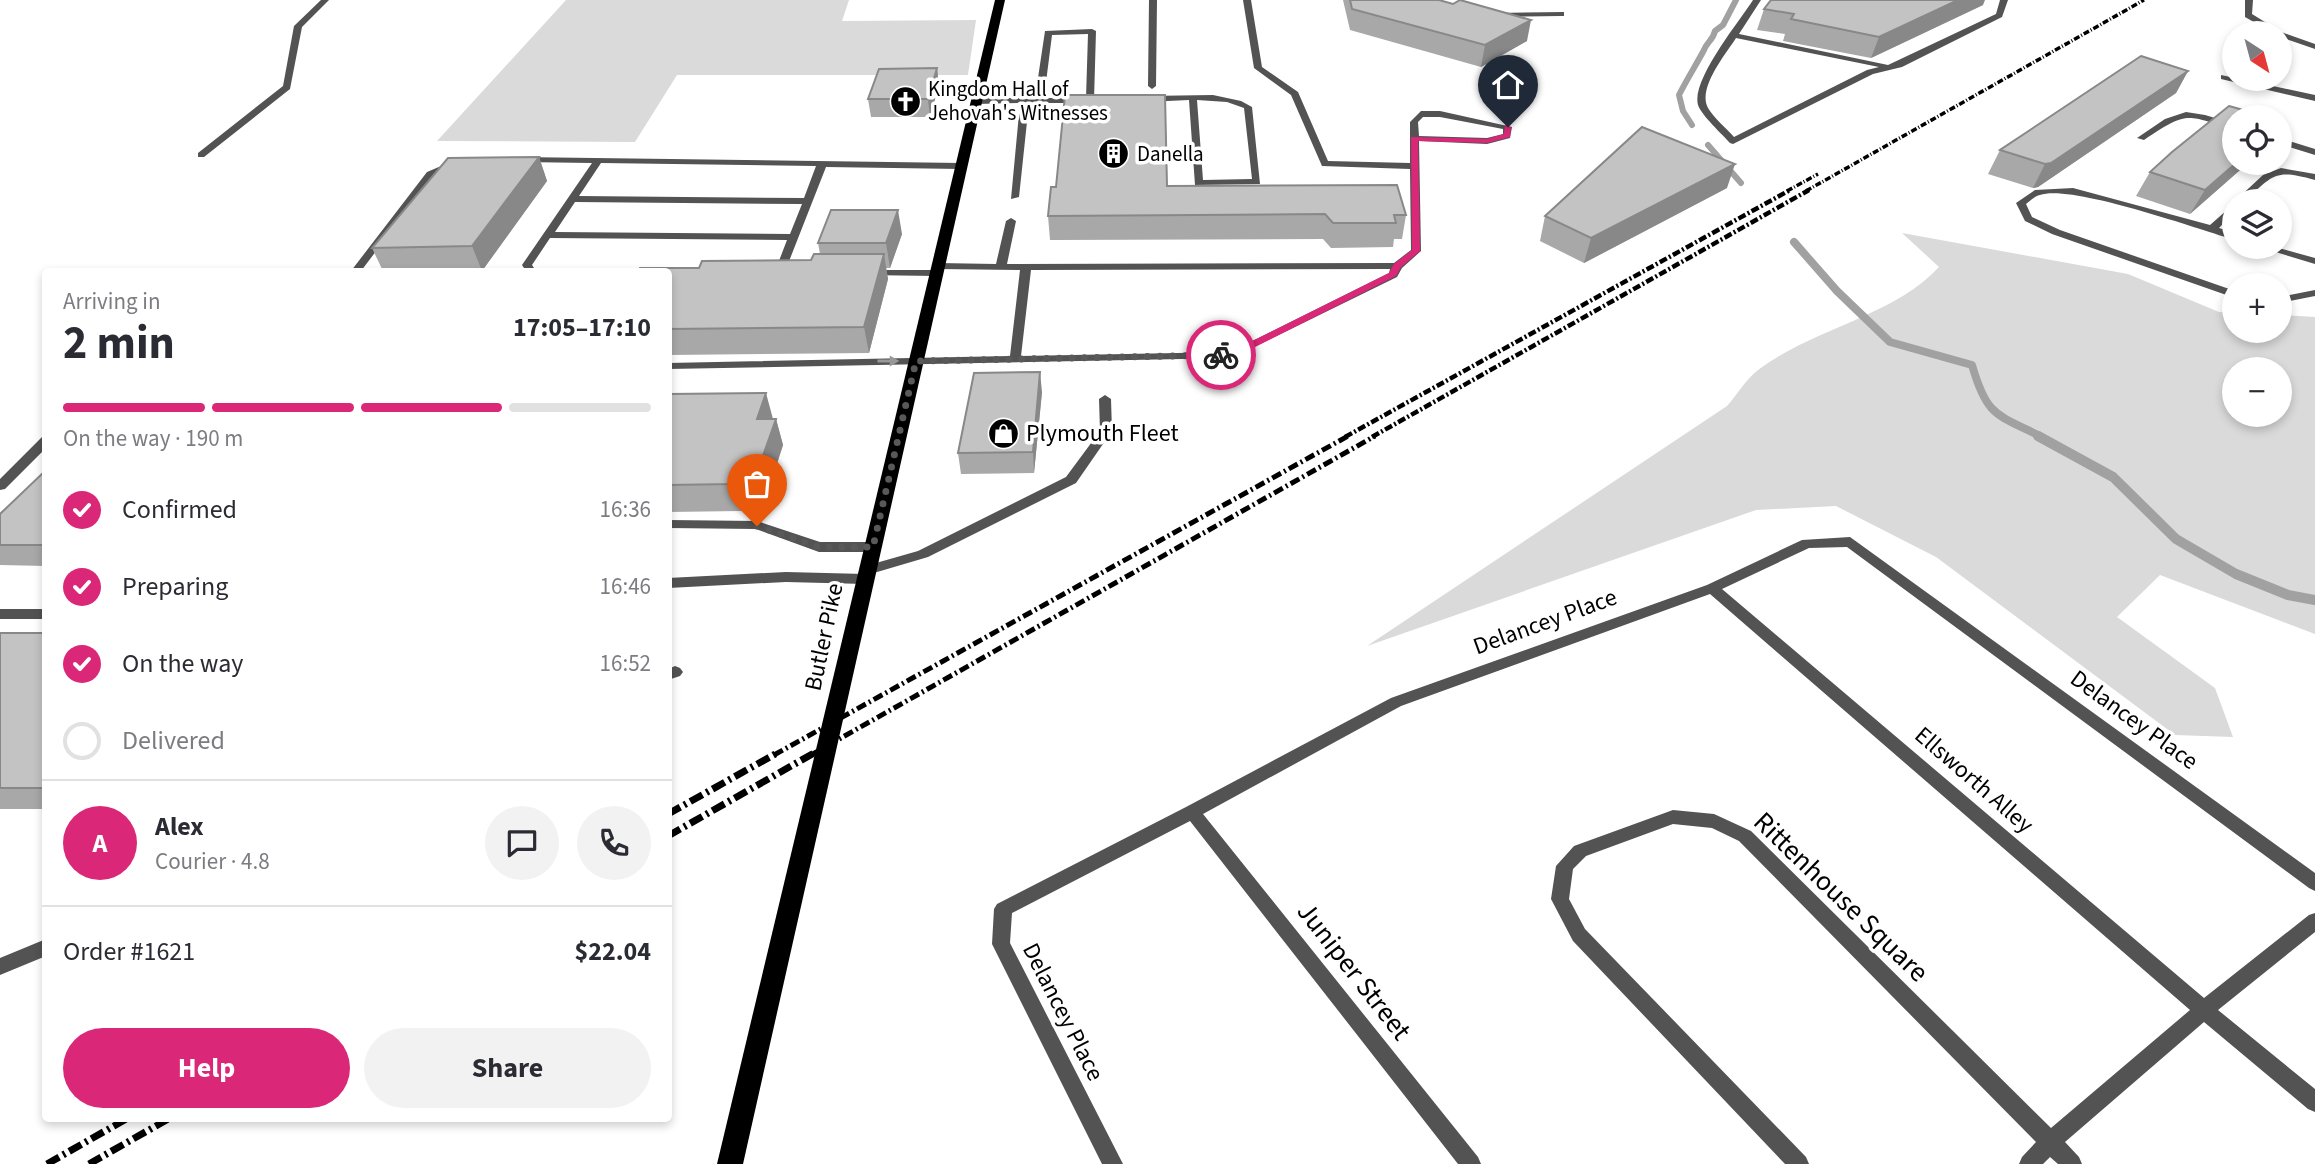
<!DOCTYPE html>
<meta charset="utf-8">
<style>
body{margin:0;font-family:"Source Sans 3",sans-serif;background:#f2f2f3;color:#2b2b33;height:100vh;display:flex;flex-direction:column;font-size:26px;white-space:nowrap}
*{box-sizing:border-box;margin:0}
p{font-size:23px;color:#7c7c81}
.icon{flex:none;width:38px;height:38px;fill:none;stroke:currentColor;stroke-width:2;stroke-linecap:round;stroke-linejoin:round}
.map{position:relative;flex:1;overflow:hidden}
.details{position:absolute;left:42px;top:268px;width:630px;height:854px;display:flex;flex-direction:column;background:#fff;border-radius:7px;box-shadow:0 4px 10px #0003}
.details>*{flex:none}
.needle{width:46px;rotate:144deg}
.buttons{position:absolute;left:2222px;top:21px;display:grid;gap:14px}
.buttons a{display:grid;place-items:center;width:70px;height:70px;border-radius:50%;background:#fff;box-shadow:0 4px 10px #0003;font-size:35px}
.pin{position:absolute;display:grid;place-items:center;width:60px;height:60px;color:#fff;margin:-72px -30px;border-radius:50% 50% 50% 0;rotate:-45deg;box-shadow:0 0 7px #0007}
.pin .icon{rotate:45deg}
.courier{position:absolute;display:grid;place-items:center;width:70px;height:70px;margin:-35px;border:5px solid #db2777;border-radius:50%;background:#fff;color:#222;box-shadow:0 2px 9px #0007}
.headline em{font-style:normal;font-weight:700}
.headline div{display:flex;flex-direction:column-reverse}
.headline{display:flex;align-items:center;justify-content:space-between;height:119px;padding:0 21px}
h1{font-size:46px;font-weight:700;line-height:52px}
.bar{display:grid;grid-template-columns:repeat(4,1fr);gap:10px 7px;align-content:center;height:84px;padding:0 21px}
.bar i{height:9px;border-radius:5px;background:#e1e1e2}
.bar .selected{background:#db2777}
.bar p{grid-column:span 4}
.line{display:flex;align-items:center;gap:18px;padding:0 21px;border-top:2px solid #e1e1e2}
.line div{flex:1}
.round{display:grid;place-items:center;flex:none;width:74px;height:74px;border-radius:37px;background:#f2f2f3}
ol{padding:0 21px;list-style:none}
li{display:flex;align-items:center;gap:21px;height:77px}
li p{margin-inline-start:auto}
li .icon{padding:7px;border-radius:50%;background:#db2777;color:#fff;stroke-width:4}
li:last-child{color:#7c7c81}
li i{width:38px;height:38px;border:4px solid #e1e1e2;border-radius:50%}
.cta{display:flex;gap:14px;margin-top:auto;padding:14px 21px}
.cta a{flex:1;height:80px;border-radius:42px;background:#db2777;color:#fff;font-size:28px;font-weight:700;line-height:80px;text-align:center}
.cta a+a{background:#f2f2f3;color:#2b2b33}
.map>svg:first-child{display:block}
.green{fill:#dadada;fill-rule:evenodd}
.lines{fill:none;stroke-linecap:round;stroke-linejoin:round}
.stream-far2{stroke:#a1a1a1;stroke-width:6}
.stream-far1{stroke:#a1a1a1;stroke-width:8}
.stream{stroke:#a1a1a1;stroke-width:10}
.service{fill:#535353;fill-rule:evenodd}
.minor{fill:#535353;fill-rule:evenodd}
.primary{fill:#000;fill-rule:evenodd}
.rail-far3{stroke:#000;stroke-width:3.5;stroke-dasharray:6 2 1 2;stroke-linecap:butt}
.rail-far2{stroke:#000;stroke-width:4.5;stroke-dasharray:8 2.5 2 2.5;stroke-linecap:butt}
.rail-far1{stroke:#000;stroke-width:5;stroke-dasharray:10 3.5 2 3.5;stroke-linecap:butt}
.rail{stroke:#000;stroke-width:7;stroke-dasharray:14 4.5 2.5 4.5;stroke-linecap:butt}
.wall{fill:#a8a8a8}
.shaded-wall{fill:#888}
.building{fill:#c3c3c3;stroke:#888;stroke-width:2}
.oneway{fill:#989898}
.route{fill:#db2777}
.done{stroke:#595959;stroke-width:7;stroke-dasharray:0 12.6}
.labels{text-anchor:middle;dominant-baseline:central;stroke-width:7;stroke-linejoin:round;paint-order:stroke}
.far-poi-label{font-size:21px;fill:#000;stroke:#fff;text-anchor:start}
.poi-label{font-size:24px;fill:#000;stroke:#fff;text-anchor:start}
.street-label{font-size:24px;fill:#000;stroke:#fff}
.near-street-label{font-size:28px;fill:#000;stroke:#fff}
</style>
<div class="map">
<svg width="2315" height="1164" viewBox="0 0 2315 1164">
<rect width="100%" height="100%" fill="#fff"/>
<path class="green" d="M 566,0 L 849,0 L 842,21 L 976,20 L 968,75 L 677,75 L 635,142 L 437,141 Z
M 1902,233 L 2128,274 L 2219,312 L 2235,313 L 2235,331 L 2280,331 L 2280,315 L 2315,317 L 2315,634 L 2160,575 L 2117,617 L 2215,688 L 2233,737 L 2175,735 L 1936,557 L 1836,506 L 1756,510 L 1367,646 L 1727,406 C 1737,395 1746,379 1758,370 C 1812,329 1894,316 1939,267 ZM 2235,369 L 2280,369 L 2280,415 L 2235,415 Z"/>
<g class="lines">
<path class="stream-far2" d="M 1692,125 L 1683,111 L 1679,95 C 1687,79 1696,65 1704,50 C 1707,42 1713,40 1715,31 L 1723,25 L 1736,0
M 1708,145 L 1741,183"/>
<path class="stream-far1" d="M 1794,242 L 1837,291 L 1890,342 L 1972,365 C 1987,417 1996,414 2042,437"/>
<path class="stream" d="M 2038,436 L 2113,477 L 2176,539 L 2236,574 L 2288,595 L 2315,600"/>
<path class="service" d="M 1149,0 L 1157,0 L 1156,86 L 1152,89 L 1148,86 Z
M 1243,0 L 1251,0 L 1262,67 L 1298,92 L 1328,161 L 1410,163 L 1410,122 L 1421,111 L 1440,111 L 1512,127 L 1510,138 L 1487,144 L 1419,141 L 1421,251 L 1402,268 L 1397,277 L 1232,358 L 668,369 L 668,363 L 1010,356 L 1020,270 L 938,269 L 933,266 L 938,263 L 996,264 L 1006,221 L 1011,218 L 1016,221 L 1007,264 L 1394,263 L 1411,250 L 1410,169 L 1322,166 L 1291,95 L 1254,68 ZM 1423,117 L 1440,117 L 1503,129 L 1503,134 L 1487,138 L 1419,136 L 1418,122 ZM 1390,269 L 1389,273 L 1230,352 L 1021,356 L 1031,270 Z
M 1753,0 L 1761,0 L 1739,34 L 1888,65 L 1996,14 L 2000,0 L 2008,0 L 2002,17 L 1902,67 L 1873,74 L 1733,144 L 1730,143 C 1722,134 1702,116 1698,105 C 1691,80 1739,22 1753,0 ZM 1736,38 L 1879,67 L 1867,70 L 1734,137 C 1726,128 1714,118 1708,108 C 1697,88 1726,54 1736,38 Z
M 1564,12 L 1564,16 L 1561,16 L 1494,17 L 1490,15 L 1494,13 Z
M 1092,29 L 1096,31 L 1094,100 L 1090,103 L 1029,103 L 1019,197 L 1011,199 L 1020,103 L 976,104 L 972,101 L 976,98 L 1035,98 L 1045,31 ZM 1088,34 L 1086,98 L 1044,98 L 1052,35 Z
M 2221,75 L 2315,95 L 2315,101 L 2221,79 Z
M 1213,95 L 1241,101 L 1252,107 L 1260,184 L 1195,185 L 1189,100 L 1146,102 L 1142,99 L 1146,96 ZM 1197,100 L 1227,102 L 1244,108 L 1252,179 L 1203,180 Z
M 2186,112 L 2205,115 L 2235,124 L 2235,130 C 2185,115 2189,110 2144,140 L 2137,138 L 2165,119 Z
M 2280,138 L 2315,149 L 2315,155 L 2280,144 Z
M 519,157 L 961,163 L 966,166 L 961,169 L 826,167 L 784,274 L 779,277 L 774,274 L 787,240 L 550,238 L 532,265 L 536,271 L 526,271 L 522,265 L 592,163 L 522,162 L 519,161 ZM 601,163 L 816,166 L 804,198 L 579,196 ZM 575,202 L 802,204 L 790,234 L 555,232 Z
M 453,161 L 458,164 L 456,166 L 433,176 L 361,271 L 351,271 L 427,172 Z
M 2281,168 L 2315,174 L 2315,180 C 2275,169 2274,174 2245,201 L 2235,201 L 2263,175 Z
M 2073,188 L 2210,225 L 2235,203 L 2235,211 L 2219,228 L 2235,233 L 2235,240 C 2197,229 2072,184 2040,195 C 2035,196 2030,201 2026,204 L 2032,217 L 2060,230 L 2235,291 L 2235,298 L 2052,234 L 2025,221 L 2016,203 L 2035,190 Z
M 2259,247 L 2275,247 L 2315,258 L 2315,264 Z
M 869,270 L 936,270 L 941,273 L 936,276 L 865,275 L 864,273 Z
M 2315,290 L 2315,296 L 2280,303 L 2280,297 Z
M 1105,395 L 1111,399 L 1112,431 L 1076,483 L 928,557 L 867,575 L 872,579 L 865,584 L 786,582 L 668,588 L 668,578 L 786,572 L 865,574 L 860,570 L 862,567 L 918,551 L 1066,477 L 1100,431 L 1099,399 Z
M 46,436 L 46,448 L 5,489 L 0,490 L 0,479 L 42,437 Z
M 668,520 L 757,521 L 820,542 L 873,542 L 880,547 L 873,552 L 819,552 L 756,529 L 668,528 Z
M 0,609 L 46,609 L 46,619 L 0,619 Z
M 675,666 L 680,668 L 683,672 L 680,676 L 668,680 L 668,669 Z
M 46,939 L 46,956 L 0,975 L 0,958 Z"/>
<path class="minor" d="M 321,0 L 329,0 L 302,27 L 290,89 L 204,157 L 198,157 L 198,153 L 283,86 L 294,26 Z
M 2245,0 L 2253,0 L 2252,14 L 2281,32 L 2315,44 L 2315,49 L 2280,37 L 2280,33 L 2273,33 L 2245,17 Z
M 1850,537 L 2315,873 L 2315,891 L 2309,888 L 1847,547 L 1809,548 L 1722,589 L 2204,998 L 2309,915 L 2315,913 L 2315,932 L 2218,1010 L 2315,1089 L 2315,1112 L 2308,1109 L 2204,1022 L 2065,1142 L 2079,1157 L 2082,1164 L 2058,1164 L 2050,1157 L 2043,1164 L 2019,1164 L 2022,1157 L 2036,1142 L 1739,841 L 1712,828 L 1673,824 L 1586,856 L 1573,869 L 1569,899 L 1585,929 L 1806,1157 L 1809,1164 L 1785,1164 L 1573,941 L 1551,899 L 1556,866 L 1574,846 L 1673,810 L 1714,814 L 1751,831 L 2051,1128 L 2190,1010 L 1710,594 L 1401,706 L 1203,814 L 1478,1157 L 1481,1164 L 1458,1164 L 1190,821 L 1012,913 L 1010,943 L 1123,1164 L 1102,1164 L 992,944 L 994,909 L 997,904 L 1186,807 L 1391,698 L 1707,585 L 1802,540 Z"/>
<path class="primary" d="M 995,0 L 1005,0 L 743,1164 L 717,1164 Z"/>
<path class="rail-far3" d="M 1787,191 L 1818,174
M 1806,191 L 2144,0"/>
<path class="rail-far2" d="M 1345,437 L 1790,190
M 1372,437 L 1809,190"/>
<path class="rail-far1" d="M 774,755 L 1348,436
M 811,755 L 1375,436"/>
<path class="rail" d="M 668,814 L 777,753
M 668,836 L 814,753
M 47,1164 L 128,1118
M 89,1164 L 170,1118"/>
</g>
<path class="wall" d="M 1343,0 L 1439,0 L 1527,41 L 1481,67 L 1350,30 Z
M 1983,5 L 1871,58 L 1783,41 L 1785,34 L 1757,30 L 1764,9 Z
M 937,68 L 939,85 L 930,117 L 871,117 L 868,99 Z
M 2188,71 L 2176,93 L 2038,187 L 2033,188 L 1988,174 L 2000,150 Z
M 539,157 L 547,181 L 482,271 L 383,271 L 372,248 Z
M 2235,163 L 2248,163 L 2190,214 L 2136,196 L 2150,172 Z
M 1167,186 L 1406,215 L 1402,239 L 1394,239 L 1393,247 L 1331,248 L 1323,239 L 1050,240 L 1048,216 Z
M 1727,188 L 1584,263 L 1540,241 L 1545,216 Z
M 902,234 L 890,268 L 886,268 L 888,279 L 869,353 L 668,355 L 668,271 L 699,268 L 811,260 L 820,254 L 818,243 Z
M 1042,392 L 1034,473 L 961,474 L 958,453 Z
M 668,394 L 776,419 L 783,445 L 768,491 L 750,491 L 741,511 L 668,512 Z
M 46,470 L 46,566 L 0,565 L 0,514 Z
M 0,633 L 46,633 L 46,809 L 0,809 Z"/>
<path class="shaded-wall" d="M 1958,0 L 1985,0 L 1983,5 L 1871,58 L 1879,37 Z
M 1531,20 L 1527,41 L 1481,67 L 1485,45 Z
M 937,68 L 939,85 L 930,117 L 928,99 Z
M 2188,71 L 2176,93 L 2038,187 L 2033,188 L 2045,164 Z
M 539,157 L 547,181 L 482,271 L 472,246 Z
M 2236,163 L 2248,163 L 2190,214 L 2205,190 Z
M 1735,164 L 1727,188 L 1584,263 L 1591,238 Z
M 898,210 L 902,234 L 890,268 L 886,243 Z
M 884,254 L 888,279 L 869,353 L 864,327 Z
M 1040,372 L 1042,392 L 1034,473 L 1033,452 Z
M 766,393 L 773,419 L 757,419 Z
M 776,419 L 783,445 L 768,491 L 760,464 Z
M 742,465 L 750,491 L 741,511 L 733,484 Z"/>
<path class="building" d="M 1350,0 L 1439,0 L 1453,4 L 1460,0 L 1531,20 L 1485,45 L 1352,9 Z
M 1771,0 L 1958,0 L 1879,37 L 1791,19 L 1794,14 L 1764,9 Z
M 2141,56 L 2188,71 L 2051,163 L 2045,164 L 2000,150 Z
M 937,68 L 928,99 L 868,99 L 879,69 Z
M 1065,95 L 1165,95 L 1167,186 L 1397,185 L 1406,215 L 1394,215 L 1396,223 L 1333,223 L 1325,214 L 1048,216 L 1051,187 L 1056,187 Z
M 2229,106 L 2268,117 L 2235,117 L 2235,163 L 2236,163 L 2205,190 L 2150,172 L 2172,152 Z
M 1642,127 L 1735,164 L 1591,238 L 1545,216 Z
M 539,157 L 472,246 L 372,248 L 448,158 Z
M 831,210 L 898,210 L 886,243 L 818,243 Z
M 814,254 L 884,254 L 864,327 L 668,329 L 668,271 L 639,271 L 640,268 L 699,268 L 702,261 L 811,260 Z
M 1040,372 L 1033,452 L 958,453 L 974,373 Z
M 766,393 L 757,419 L 776,419 L 760,464 L 742,465 L 733,484 L 668,485 L 668,394 Z
M 46,470 L 46,545 L 0,545 L 0,514 Z
M 0,633 L 46,633 L 46,788 L 0,788 Z"/>
<defs><path id="oneway-solid" d="M-6-.8H1V-3.2L6.5 0L1 3.2V.8H-6Z" transform="scale(1.75)"/></defs>
<use class="oneway" href="#oneway-solid" transform="translate(888 361)"/>
<path class="route" d="M 1505,125 L 1511,127 L 1510,137 L 1487,143 L 1418,141 L 1420,251 L 1401,267 L 1396,276 L 1235,357 L 1218,357 L 1218,353 L 1230,352 L 1389,273 L 1394,264 L 1412,250 L 1411,137 L 1487,139 L 1504,134 Z"/>
<g class="lines">
<path class="done" d="M 757,526 L 819,547 L 873,547 L 916,361 L 1221,355"/>
</g>
<defs>
<symbol id="church-disc" viewBox="-11 -11 22 22"><circle r="9.5" fill="#000" stroke="#fff"/><path d="M-1.2-6h2.4v3.5h3.3v2.4h-3.3V6h-2.4V-.1h-3.3v-2.4h3.3Z" fill="#fff"/></symbol>
<symbol id="building-disc" viewBox="-11 -11 22 22"><circle r="9.5" fill="#000" stroke="#fff"/><path d="M-4-6H4V6H1V3H-1V6H-4ZM-2.5-4.3h1.7v1.8h-1.7ZM.8-4.3h1.7v1.8H.8ZM-2.5-1h1.7V.8h-1.7ZM.8-1h1.7V.8H.8Z" fill="#fff"/></symbol>
<symbol id="shop-disc" viewBox="-11 -11 22 22"><circle r="9.5" fill="#000" stroke="#fff"/><path d="M-5-2.5h2.3a2.7 3.5 0 0 1 5.4 0H5L5.5 6h-11ZM-1.5-2.5h3a1.5 2.3 0 0 0-3 0Z" fill="#fff"/></symbol>
</defs>
<g fill-rule="evenodd">
<use href="#church-disc" x="888" y="84" width="35" height="35"/>
<use href="#building-disc" x="1096" y="136" width="35" height="35"/>
<use href="#shop-disc" x="986" y="416" width="35" height="35"/>
</g>
<g class="labels">
<g class="far-poi-label">
<text x="928" y="89">Kingdom Hall of<tspan x="928" dy="24">Jehovah's Witnesses</tspan></text>
<text x="1137" y="154">Danella</text>
</g>
<g class="poi-label">
<text x="1026" y="433">Plymouth Fleet</text>
</g>
<g class="street-label">
<text transform="translate(1545 622) rotate(-20)">Delancey Place</text>
<text transform="translate(824 637) rotate(-78)">Butler Pike</text>
<text transform="translate(2134 720) rotate(36)">Delancey Place</text>
<text transform="translate(1974 780) rotate(41)">Ellsworth Alley</text>
<text transform="translate(1063 1012) rotate(63)">Delancey Place</text>
</g>
<g class="near-street-label">
<text transform="translate(1841 897) rotate(44)">Rittenhouse Square</text>
<text transform="translate(1354 971) rotate(52)">Juniper Street</text>
</g>
</g>
</svg>
<div class="buttons">
<a><svg class="needle" viewBox="-14 -14 28 28"><path d="M0-13l5 13h-10z" fill="#e53935"/><path d="M0 13l5-13h-10z" fill="#7c7c81"/></svg></a>
<a><svg class="icon" aria-label="locate" viewBox="0 0 24 24"><circle cx="12" cy="12" r="6"/><path d="M12 2v4M12 18v4M2 12h4M18 12h4"/></svg></a>
<a><svg class="icon" aria-label="layers" viewBox="0 0 24 24"><path d="M12 4l9 5-9 5-9-5zM3 14l9 5 9-5"/></svg></a>
<a>+</a>
<a>−</a>
</div>
<div class="pin" style="left:757px;top:526px;background:#ea580c"><svg class="icon" aria-label="bag" viewBox="0 0 24 24"><path d="M5 8h14l-1 12H6zM9 8a3 3 0 0 1 6 0"/></svg></div>
<div class="pin" style="left:1508px;top:127px;background:#1f2937"><svg class="icon" aria-label="home" viewBox="0 0 24 24"><path d="M3 11l9-7 9 7M6 9v11h12V9"/></svg></div>
<div class="courier" style="left:1221px;top:355px"><svg class="icon" aria-label="bike" viewBox="0 0 24 24"><circle cx="6" cy="16" r="4"/><circle cx="18" cy="16" r="4"/><path d="M6 16l4-8h5l3 8M10 8l3 8H6M13 5h3"/></svg></div>
<section class="details">
<div class="headline"><div><h1>2 min</h1><p>Arriving in</p></div><em>17:05–17:10</em></div>
<div class="bar"><i class="selected"></i><i class="selected"></i><i class="selected"></i><i></i><p>On the way · 190 m</p></div>
<ol>
<li><svg class="icon" aria-label="check" viewBox="0 0 24 24"><path d="M5 12l5 5 9-10"/></svg>Confirmed<p>16:36</p></li>
<li><svg class="icon" aria-label="check" viewBox="0 0 24 24"><path d="M5 12l5 5 9-10"/></svg>Preparing<p>16:46</p></li>
<li><svg class="icon" aria-label="check" viewBox="0 0 24 24"><path d="M5 12l5 5 9-10"/></svg>On the way<p>16:52</p></li>
<li><i></i>Delivered</li>
</ol>
<div class="line" style="height:126px"><b class="round" style="background:#db2777;color:#fff">A</b><div><b>Alex</b><p>Courier · 4.8</p></div><a class="round"><svg class="icon" aria-label="chat" viewBox="0 0 24 24"><path d="M4 5h16v11H9l-5 4z"/></svg></a><a class="round"><svg class="icon" aria-label="phone" viewBox="0 0 24 24"><path d="M5 4h4l2 5-3 2q2 4 5 5l2-3 5 2v4C11 20 4 13 5 4z"/></svg></a></div>
<div class="line" style="height:91px"><div>Order #1621</div><b>$22.04</b></div>
<div class="cta"><a>Help</a><a>Share</a></div>
</section>
</div>
